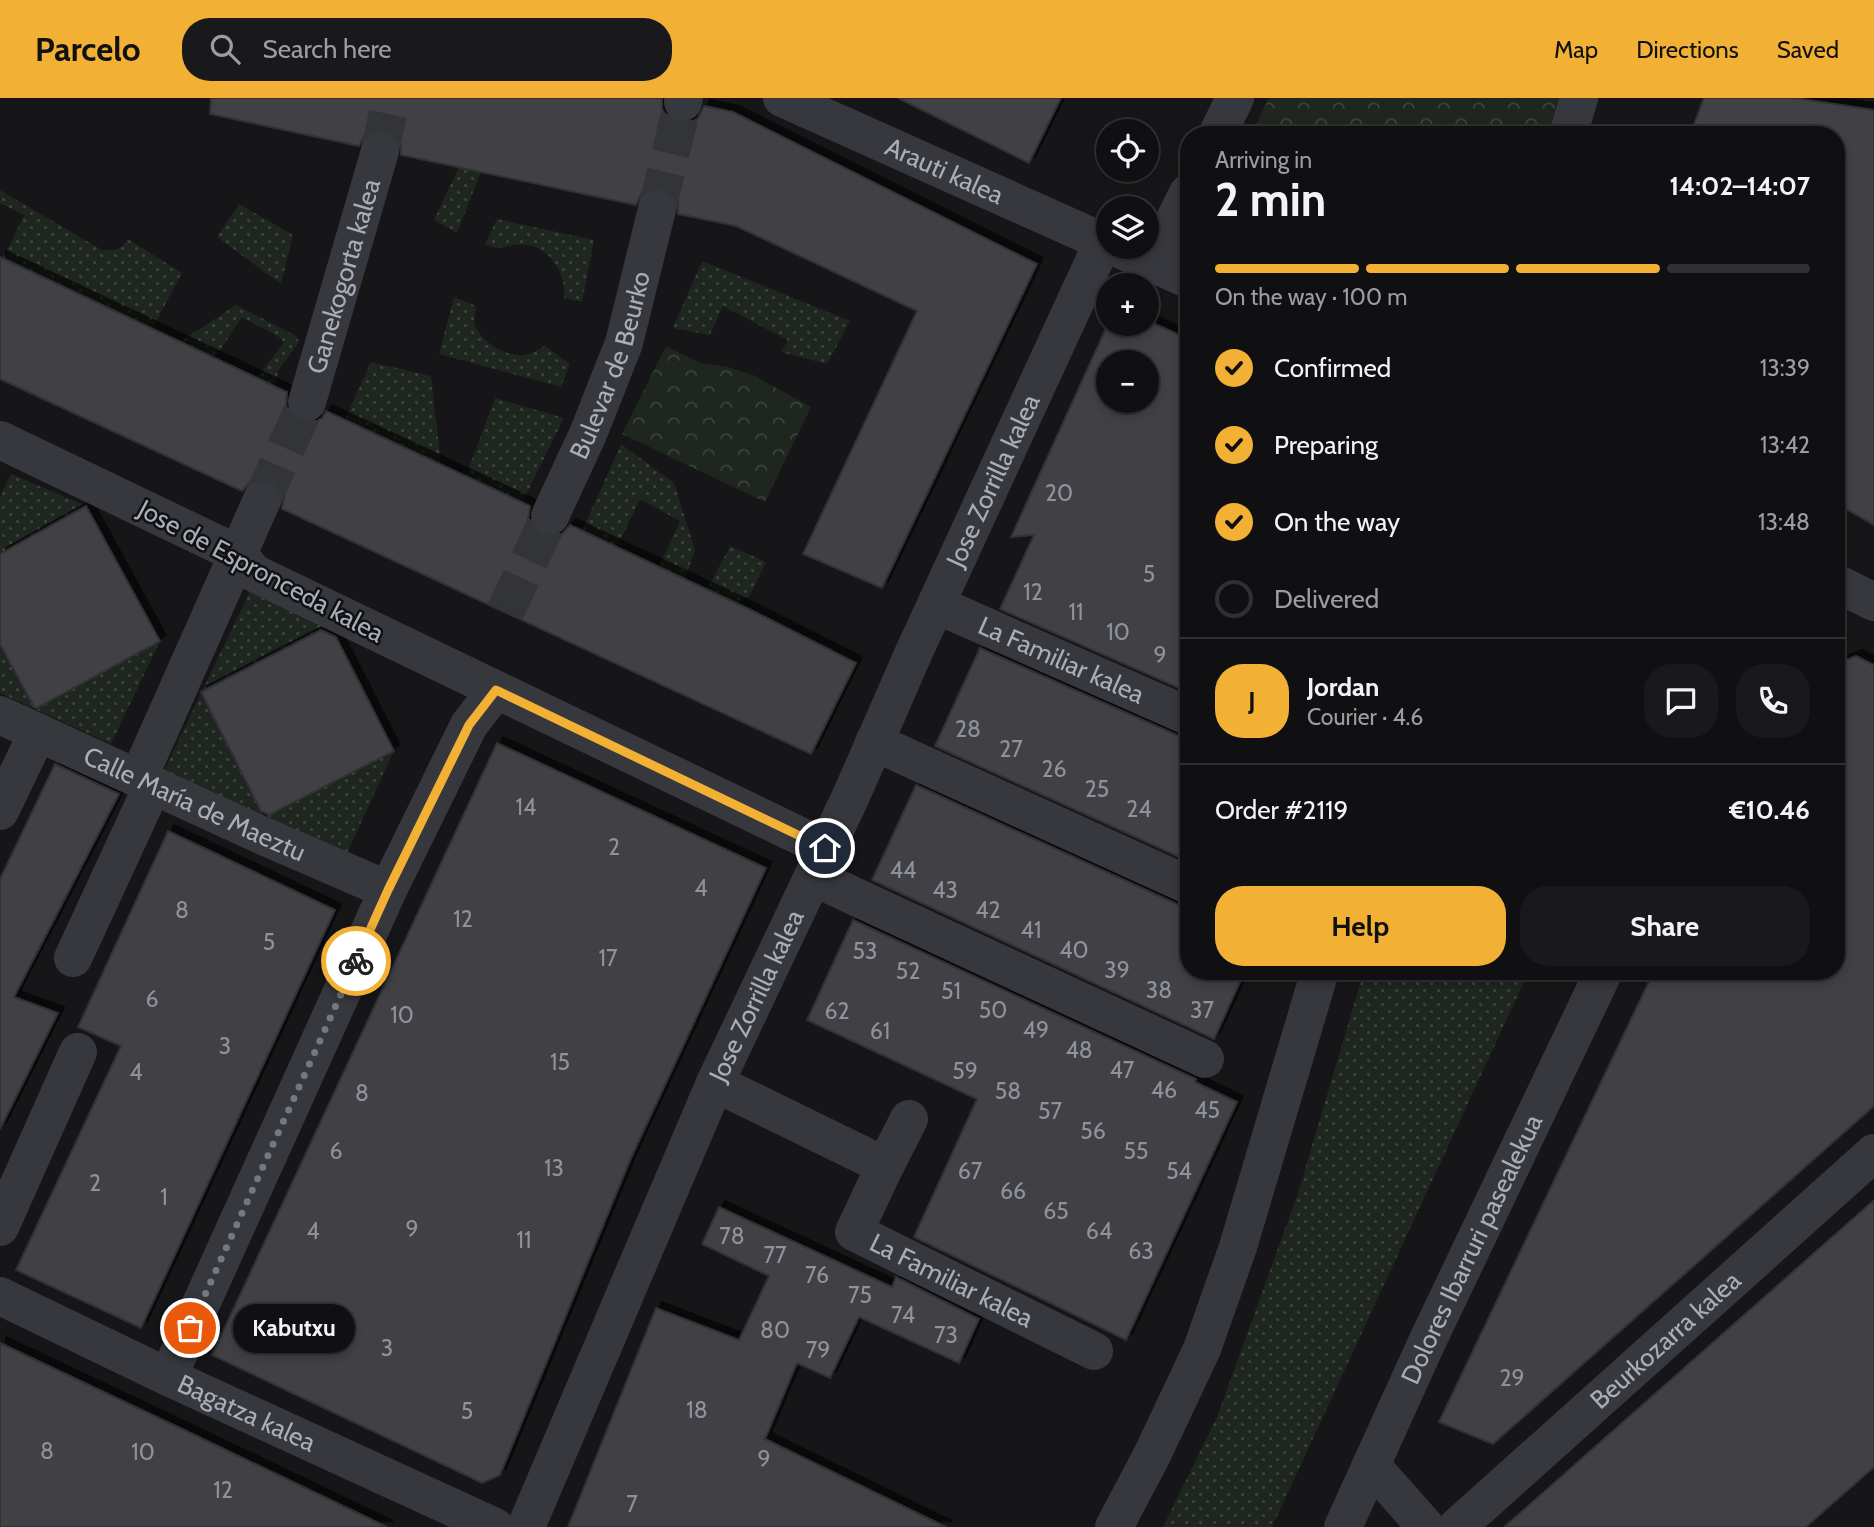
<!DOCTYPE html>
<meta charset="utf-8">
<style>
body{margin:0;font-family:Cabin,sans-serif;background:#19191b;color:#f1f3f6;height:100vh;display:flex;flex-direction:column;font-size:26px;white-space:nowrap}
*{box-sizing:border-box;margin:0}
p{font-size:23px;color:#9c9d9f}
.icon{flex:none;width:38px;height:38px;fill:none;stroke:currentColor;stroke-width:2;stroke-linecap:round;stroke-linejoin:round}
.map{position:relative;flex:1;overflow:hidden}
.drawer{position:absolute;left:1180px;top:28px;width:665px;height:854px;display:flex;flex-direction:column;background:#101012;border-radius:28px;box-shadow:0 4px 10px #0003,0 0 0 2px #303032}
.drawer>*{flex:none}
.tools{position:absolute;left:1096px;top:21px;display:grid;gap:14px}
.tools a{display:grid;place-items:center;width:63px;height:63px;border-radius:50%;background:#101012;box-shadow:0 4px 10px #0003,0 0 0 2px #303032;font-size:35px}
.pin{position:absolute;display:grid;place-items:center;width:60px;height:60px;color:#fff;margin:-30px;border:4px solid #fff;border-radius:50%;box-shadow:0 2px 7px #0007}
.courier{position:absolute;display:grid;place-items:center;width:70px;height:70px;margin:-35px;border:5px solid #f2b134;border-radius:50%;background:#fff;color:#222;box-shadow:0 2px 9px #0007}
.bubble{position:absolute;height:49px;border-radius:24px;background:#101012;box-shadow:0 4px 10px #0003,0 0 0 2px #303032;font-size:23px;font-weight:700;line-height:49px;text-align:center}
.overview em{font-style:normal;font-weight:700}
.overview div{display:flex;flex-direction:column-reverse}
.overview{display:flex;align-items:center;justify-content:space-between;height:119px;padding:0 35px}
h1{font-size:46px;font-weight:700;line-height:52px}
.bar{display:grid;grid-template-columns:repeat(4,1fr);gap:10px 7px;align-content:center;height:84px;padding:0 35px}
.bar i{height:9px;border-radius:5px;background:#303032}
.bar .current{background:#f2b134}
.bar p{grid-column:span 4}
.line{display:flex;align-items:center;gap:18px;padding:0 35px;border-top:2px solid #303032}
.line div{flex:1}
.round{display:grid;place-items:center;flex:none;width:74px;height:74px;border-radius:28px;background:#19191b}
ol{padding:0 35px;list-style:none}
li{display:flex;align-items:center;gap:21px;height:77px}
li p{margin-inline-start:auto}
li .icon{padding:7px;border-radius:50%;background:#f2b134;color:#111;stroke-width:4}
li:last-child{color:#9c9d9f}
li i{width:38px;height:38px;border:4px solid #303032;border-radius:50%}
.action{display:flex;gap:14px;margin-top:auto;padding:14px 35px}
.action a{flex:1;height:80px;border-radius:28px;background:#f2b134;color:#111;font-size:28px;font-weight:700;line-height:80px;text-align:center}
.action a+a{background:#19191b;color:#f1f3f6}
header{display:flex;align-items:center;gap:42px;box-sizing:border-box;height:98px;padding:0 35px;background:#f2b134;color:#111}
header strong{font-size:33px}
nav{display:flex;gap:38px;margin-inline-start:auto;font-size:24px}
.search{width:490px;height:63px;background:#19191b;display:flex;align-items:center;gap:18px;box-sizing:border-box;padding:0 24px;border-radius:28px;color:#9c9d9f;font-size:26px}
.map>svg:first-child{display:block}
.grass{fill:url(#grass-dots)}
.forest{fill:url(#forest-crowns)}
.building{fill:#404145;stroke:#303034;stroke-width:2;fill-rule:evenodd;filter:url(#shadow)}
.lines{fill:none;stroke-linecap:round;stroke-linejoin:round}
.minor-tunnel{stroke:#333438;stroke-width:38;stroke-dasharray:38 19;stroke-linecap:butt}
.minor{stroke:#37383d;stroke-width:38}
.done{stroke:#757880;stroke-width:7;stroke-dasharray:0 12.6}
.route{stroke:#f2b134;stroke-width:9}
.labels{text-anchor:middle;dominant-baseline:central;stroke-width:5;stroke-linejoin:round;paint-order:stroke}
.number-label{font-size:23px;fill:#8e929b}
.street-label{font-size:26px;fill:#a8adb8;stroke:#111113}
</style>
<header>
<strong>Parcelo</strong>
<div class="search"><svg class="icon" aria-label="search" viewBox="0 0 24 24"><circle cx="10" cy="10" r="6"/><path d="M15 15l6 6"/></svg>Search here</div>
<nav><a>Map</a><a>Directions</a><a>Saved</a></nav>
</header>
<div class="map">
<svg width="1874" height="1429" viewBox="0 0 1874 1429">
<defs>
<pattern id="grass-dots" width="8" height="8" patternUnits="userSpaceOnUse" patternTransform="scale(1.75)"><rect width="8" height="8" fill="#1e261f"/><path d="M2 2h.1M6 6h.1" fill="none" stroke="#3c433d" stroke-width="1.8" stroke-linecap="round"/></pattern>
<pattern id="forest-crowns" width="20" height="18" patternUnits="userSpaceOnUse" patternTransform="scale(1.75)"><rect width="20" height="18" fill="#1e261f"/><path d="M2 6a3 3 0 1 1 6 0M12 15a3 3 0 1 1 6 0" fill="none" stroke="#3c433d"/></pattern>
<filter id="shadow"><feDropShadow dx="6" dy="-6" stdDeviation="0" flood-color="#0009"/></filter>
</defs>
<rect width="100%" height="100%" fill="#161618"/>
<path class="grass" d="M 459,69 L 481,74 L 457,135 L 434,122 Z
M 0,92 L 102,152 C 115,153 121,152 128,141 L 182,175 L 152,231 L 3,161 L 24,117 L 0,105 Z
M 239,106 L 293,137 L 281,186 L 217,139 Z
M 497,121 L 594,142 L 582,204 L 564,200 C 567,178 551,150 527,147 C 510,144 501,155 485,146 Z
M 702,163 L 850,223 L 827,266 L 781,254 L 788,242 L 723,208 L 710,237 L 673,230 Z
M 454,199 L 476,208 C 475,215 473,224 476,230 C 484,246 508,259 524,257 C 532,256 539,251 545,248 L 570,266 L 561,289 L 439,256 Z
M 236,207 L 296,238 L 299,244 L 278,273 L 275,288 L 257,280 L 284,244 L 279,239 L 242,219 L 215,260 L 180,244 Z
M 371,264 L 431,278 L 441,367 L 345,321 Z
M 495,300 L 564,320 L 522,405 L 466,378 Z
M 621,346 L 674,385 L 695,452 L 685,481 L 659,469 L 680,423 L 640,401 L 617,449 L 582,433 Z
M 11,376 L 86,408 L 0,456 L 0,399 Z
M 730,448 L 766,464 L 750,497 L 738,506 L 707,492 Z
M 251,491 L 330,527 L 201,594 L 264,719 L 394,653 L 347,755 L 163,675 Z
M 160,543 L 111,646 L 0,595 L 0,546 L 36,611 Z
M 1364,873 L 1529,873 L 1272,1429 L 1163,1429 L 1217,1319 L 1297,1098 Z"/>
<path class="forest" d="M 1269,0 L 1569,0 L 1558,37 L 1251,37 Z
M 666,248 L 700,265 L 728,269 L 753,277 L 811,309 L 765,404 L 622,336 Z"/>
<path class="building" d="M 211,0 L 662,0 L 662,11 L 667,19 L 678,25 L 690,25 L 698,20 L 704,8 L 733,14 L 1037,166 L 882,490 L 803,456 L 917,213 L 736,128 L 678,116 L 678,104 L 672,95 L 663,90 L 650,90 L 641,96 L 636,107 L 401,57 L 401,47 L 396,38 L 385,32 L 375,32 L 365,37 L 359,48 L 210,16 Z
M 898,0 L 1061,0 L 1029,65 Z
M 1704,0 L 1795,0 L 1874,12 L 1874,427 L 1836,405 L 1836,37 L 1690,37 Z
M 0,159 L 287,294 L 286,310 L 291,319 L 300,325 L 313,325 L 322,320 L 326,313 L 530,408 L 528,421 L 533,431 L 540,437 L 553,440 L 563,435 L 570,427 L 755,514 L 856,565 L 811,656 L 282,411 L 284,399 L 280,390 L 271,382 L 259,380 L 250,384 L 242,393 L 0,281 Z
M 1108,226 L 1155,226 L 1188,241 L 1188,594 L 1000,511 L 1034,437 L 1011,439 ZM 1108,264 L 1146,264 L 1146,303 L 1108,303 Z
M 86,408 L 160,543 L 37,610 L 34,609 L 0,546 L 0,456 Z
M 321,532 L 336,539 L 394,653 L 269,717 L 261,713 L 201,594 Z
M 980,550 L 1179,638 L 1188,640 L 1188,763 L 935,648 Z
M 1856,558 L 1874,567 L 1874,1008 L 1493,1346 L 1439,1324 L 1654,873 L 1836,873 L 1836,566 Z
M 497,645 L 766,770 L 631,1060 L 500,1377 L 482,1385 L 212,1257 Z
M 55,666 L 119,696 L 14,899 L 58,915 L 0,1031 L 0,781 Z
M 916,687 L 1179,807 L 1188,809 L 1188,873 L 1245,873 L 1214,941 L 872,782 Z
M 168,733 L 335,812 L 141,1230 L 16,1172 L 121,948 L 78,929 Z
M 853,822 L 1196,981 L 1195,984 L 1237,1004 L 1126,1242 L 914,1139 L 977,1001 L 807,922 Z
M 1874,1102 L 1874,1369 L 1806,1429 L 1504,1429 Z
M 719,1109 L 892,1189 L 896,1179 L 979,1221 L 959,1265 L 859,1219 L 830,1280 L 797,1265 L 765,1341 L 946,1429 L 568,1429 L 656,1210 L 739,1242 L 769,1178 L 702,1146 Z
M 0,1245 L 199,1339 L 387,1429 L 0,1429 Z"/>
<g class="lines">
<path class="minor-tunnel" d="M 380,53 L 391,0
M 657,111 L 683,4
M 262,402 L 307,304
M 505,514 L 550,418"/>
<g class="minor">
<path id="s1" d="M 782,0 L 1108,146"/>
<path d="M 683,4 L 684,0"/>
<path d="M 1217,37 L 1235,0"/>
<path d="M 1568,37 L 1579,0"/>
<path d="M 1115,149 L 1188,181"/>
<path d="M 1153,165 L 1188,95"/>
<path id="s2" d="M 307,304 L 380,53"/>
<path d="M 0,342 L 238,456 L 254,475 L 825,750"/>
<path id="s3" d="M 550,418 L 588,336 L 624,245 L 657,111"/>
<path d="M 1836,485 L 1874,504"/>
<path id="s4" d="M 937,507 L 1188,618"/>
<path id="s5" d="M 0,617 L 261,737 L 388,792"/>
<path d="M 874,644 L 1188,787"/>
<path d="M 138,681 L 262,402"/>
<path d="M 0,713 L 38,634"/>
<path d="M 813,779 L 1205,961"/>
<path d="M 73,860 L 153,687"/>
<path id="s6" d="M 715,985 L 885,1068 L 854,1134 L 1094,1253"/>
<path d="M 885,1068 L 909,1021"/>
<path d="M 0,1129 L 78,954"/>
<path id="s7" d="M 0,1198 L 168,1279 L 495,1429"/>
<path d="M 168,1279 L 388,792 L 469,627 L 496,592"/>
<path d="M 1371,1367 L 1426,1429"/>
<path id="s8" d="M 526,1429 L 715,985 L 851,698 L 914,554 L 1103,144"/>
<path d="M 1114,1429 L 1152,1357 L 1202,1251 L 1238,1149 L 1320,873"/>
<path id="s9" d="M 1343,1429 L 1427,1244 L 1604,873"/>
<path id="s10" d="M 1457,1429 L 1874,1055"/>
</g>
</g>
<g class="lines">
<path class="done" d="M 190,1230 L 356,863"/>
<path class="route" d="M 356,863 L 388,792 L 469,627 L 496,592 L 825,750"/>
</g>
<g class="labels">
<g class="number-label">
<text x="1059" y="395">20</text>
<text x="1149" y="476">5</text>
<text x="1033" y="494">12</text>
<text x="1076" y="514">11</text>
<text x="1118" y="534">10</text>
<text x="1160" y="557">9</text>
<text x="968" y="631">28</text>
<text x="1011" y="651">27</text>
<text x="1054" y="671">26</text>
<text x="1097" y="691">25</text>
<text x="526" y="709">14</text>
<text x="1139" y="711">24</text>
<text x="614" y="749">2</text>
<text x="903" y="772">44</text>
<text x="701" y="790">4</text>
<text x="945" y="792">43</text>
<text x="182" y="812">8</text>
<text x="988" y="812">42</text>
<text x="463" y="821">12</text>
<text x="1031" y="832">41</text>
<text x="269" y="844">5</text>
<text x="1074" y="852">40</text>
<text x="865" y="853">53</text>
<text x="608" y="860">17</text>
<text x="1117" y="872">39</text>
<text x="908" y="873">52</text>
<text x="1159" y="892">38</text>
<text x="951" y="893">51</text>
<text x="152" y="901">6</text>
<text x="993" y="912">50</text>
<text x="1202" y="912">37</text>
<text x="837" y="913">62</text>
<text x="402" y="917">10</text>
<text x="1036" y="932">49</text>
<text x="880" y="933">61</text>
<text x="225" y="948">3</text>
<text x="1079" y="952">48</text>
<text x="560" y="964">15</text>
<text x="1122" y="972">47</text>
<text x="965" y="973">59</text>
<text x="136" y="974">4</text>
<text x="1164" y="992">46</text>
<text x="1008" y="993">58</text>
<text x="362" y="995">8</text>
<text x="1207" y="1012">45</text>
<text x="1050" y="1013">57</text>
<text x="1093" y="1033">56</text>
<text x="336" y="1053">6</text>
<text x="1136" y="1053">55</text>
<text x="554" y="1070">13</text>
<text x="970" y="1073">67</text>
<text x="1179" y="1073">54</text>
<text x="95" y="1085">2</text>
<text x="1013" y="1093">66</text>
<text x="164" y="1099">1</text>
<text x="1056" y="1113">65</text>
<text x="412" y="1131">9</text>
<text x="313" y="1133">4</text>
<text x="1099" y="1133">64</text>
<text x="732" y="1138">78</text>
<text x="524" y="1142">11</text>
<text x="1141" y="1153">63</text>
<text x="775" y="1157">77</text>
<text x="817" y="1177">76</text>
<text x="860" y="1197">75</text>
<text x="903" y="1217">74</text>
<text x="775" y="1232">80</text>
<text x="946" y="1237">73</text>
<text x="387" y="1250">3</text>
<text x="818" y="1252">79</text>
<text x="1512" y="1280">29</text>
<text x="697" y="1312">18</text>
<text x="467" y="1313">5</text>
<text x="47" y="1353">8</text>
<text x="143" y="1354">10</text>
<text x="764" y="1361">9</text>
<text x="223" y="1392">12</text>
<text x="632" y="1406">7</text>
</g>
<g class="street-label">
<text stroke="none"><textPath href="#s1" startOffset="178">Arauti kalea</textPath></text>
<text stroke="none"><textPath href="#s2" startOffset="131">Ganekogorta kalea</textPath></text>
<text stroke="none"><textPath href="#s3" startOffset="163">Bulevar de Beurko</textPath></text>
<text stroke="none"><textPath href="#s8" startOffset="1146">Jose Zorrilla kalea</textPath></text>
<text transform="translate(261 473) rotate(28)">Jose de Espronceda kalea</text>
<text stroke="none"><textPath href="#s4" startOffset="136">La Familiar kalea</textPath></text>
<text stroke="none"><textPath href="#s5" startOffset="214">Calle María de Maeztu</textPath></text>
<text stroke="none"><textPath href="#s8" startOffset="579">Jose Zorrilla kalea</textPath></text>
<text stroke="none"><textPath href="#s9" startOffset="306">Dolores Ibarruri pasealekua</textPath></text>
<text stroke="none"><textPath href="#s6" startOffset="371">La Familiar kalea</textPath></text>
<text stroke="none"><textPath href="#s10" startOffset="280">Beurkozarra kalea</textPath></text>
<text stroke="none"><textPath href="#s7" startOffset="273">Bagatza kalea</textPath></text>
</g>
</g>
</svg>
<div class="tools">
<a><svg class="icon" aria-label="locate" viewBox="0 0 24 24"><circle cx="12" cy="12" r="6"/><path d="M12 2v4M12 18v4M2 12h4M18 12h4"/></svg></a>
<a><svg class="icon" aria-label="layers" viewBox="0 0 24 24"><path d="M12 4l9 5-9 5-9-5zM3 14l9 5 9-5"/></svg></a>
<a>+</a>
<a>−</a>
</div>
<div class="pin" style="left:190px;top:1230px;background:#ea580c"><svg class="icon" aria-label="bag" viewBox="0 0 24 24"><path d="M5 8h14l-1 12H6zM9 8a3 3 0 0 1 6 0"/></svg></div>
<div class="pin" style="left:825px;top:750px;background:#1f2937"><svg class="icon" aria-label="home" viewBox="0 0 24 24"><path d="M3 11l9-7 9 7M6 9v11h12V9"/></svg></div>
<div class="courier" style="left:356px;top:863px"><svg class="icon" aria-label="bike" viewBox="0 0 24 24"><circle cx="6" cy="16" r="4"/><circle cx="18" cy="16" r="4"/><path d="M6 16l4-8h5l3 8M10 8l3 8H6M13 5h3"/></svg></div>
<div class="bubble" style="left:233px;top:1206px;width:122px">Kabutxu</div>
<section class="drawer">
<div class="overview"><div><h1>2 min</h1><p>Arriving in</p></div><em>14:02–14:07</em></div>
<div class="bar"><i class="current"></i><i class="current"></i><i class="current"></i><i></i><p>On the way · 100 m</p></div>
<ol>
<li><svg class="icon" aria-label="check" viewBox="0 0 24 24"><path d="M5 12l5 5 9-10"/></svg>Confirmed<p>13:39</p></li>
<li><svg class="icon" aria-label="check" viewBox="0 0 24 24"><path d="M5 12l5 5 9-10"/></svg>Preparing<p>13:42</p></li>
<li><svg class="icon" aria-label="check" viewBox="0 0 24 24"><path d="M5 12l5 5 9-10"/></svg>On the way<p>13:48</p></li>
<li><i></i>Delivered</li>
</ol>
<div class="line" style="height:126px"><b class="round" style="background:#f2b134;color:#111">J</b><div><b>Jordan</b><p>Courier · 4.6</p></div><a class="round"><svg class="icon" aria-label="chat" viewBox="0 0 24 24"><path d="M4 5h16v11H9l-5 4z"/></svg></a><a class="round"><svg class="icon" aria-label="phone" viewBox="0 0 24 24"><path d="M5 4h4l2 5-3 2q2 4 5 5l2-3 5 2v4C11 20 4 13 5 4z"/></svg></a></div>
<div class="line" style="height:91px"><div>Order #2119</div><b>€10.46</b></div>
<div class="action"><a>Help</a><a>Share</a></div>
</section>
</div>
